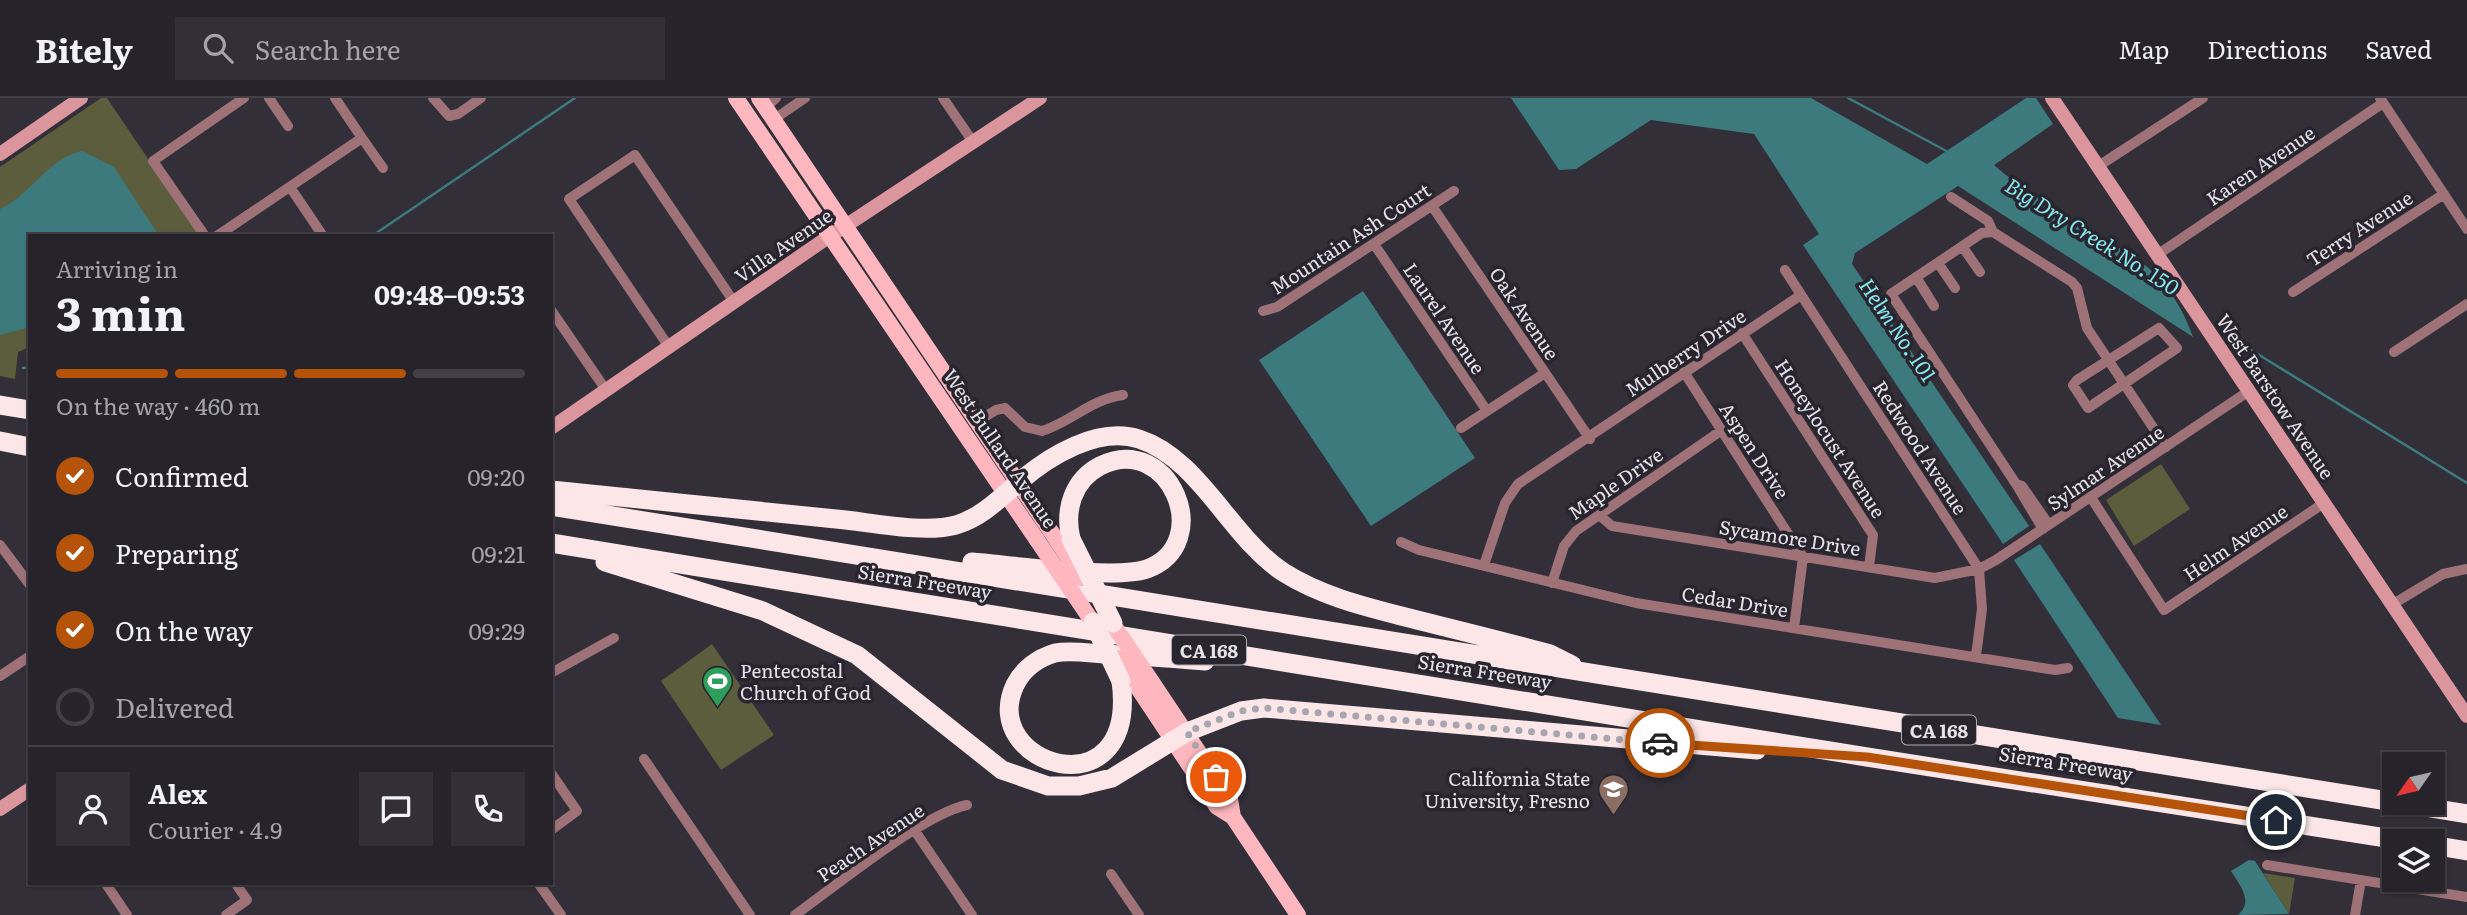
<!DOCTYPE html>
<meta charset="utf-8">
<style>
body{margin:0;font-family:Literata,serif;background:#322f37;color:#f1f3f6;height:100vh;display:flex;flex-direction:column;font-size:26px;white-space:nowrap}
*{box-sizing:border-box;margin:0}
p{font-size:23px;color:#a4a4a9}
.icon{flex:none;width:38px;height:38px;fill:none;stroke:currentColor;stroke-width:2;stroke-linecap:round;stroke-linejoin:round}
.map{position:relative;flex:1;overflow:hidden}
.side{position:absolute;left:28px;top:136px;width:525px;height:651px;display:flex;flex-direction:column;background:#26232b;border-radius:0px;box-shadow:0 2px 5px #0004,0 0 0 2px #424047}
.side>*{flex:none}
.needle{width:46px;rotate:236deg}
.buttons{position:absolute;left:2382px;top:654px;display:grid;gap:14px}
.buttons a{display:grid;place-items:center;width:63px;height:63px;border-radius:0px;background:#26232b;box-shadow:0 2px 5px #0004,0 0 0 2px #424047;font-size:35px}
.pin{position:absolute;display:grid;place-items:center;width:60px;height:60px;color:#fff;margin:-30px;border:4px solid #fff;border-radius:50%;box-shadow:0 2px 7px #0007}
.courier{position:absolute;display:grid;place-items:center;width:70px;height:70px;margin:-35px;border:5px solid #b45309;border-radius:50%;background:#fff;color:#222;box-shadow:0 2px 9px #0007}
.overview em{font-style:normal;font-weight:700}
.overview div{display:flex;flex-direction:column-reverse}
.overview{display:flex;align-items:center;justify-content:space-between;height:119px;padding:0 28px}
h1{font-size:46px;font-weight:700;line-height:52px}
.bar{display:grid;grid-template-columns:repeat(4,1fr);gap:10px 7px;align-content:center;height:84px;padding:0 28px}
.bar i{height:9px;border-radius:5px;background:#424047}
.bar .active{background:#b45309}
.bar p{grid-column:span 4}
.line{display:flex;align-items:center;gap:18px;padding:0 28px;border-top:2px solid #424047}
.line div{flex:1}
.round{display:grid;place-items:center;flex:none;width:74px;height:74px;border-radius:0px;background:#322f37}
ol{padding:0 28px;list-style:none}
li{display:flex;align-items:center;gap:21px;height:77px}
li p{margin-inline-start:auto}
li .icon{padding:7px;border-radius:50%;background:#b45309;color:#fff;stroke-width:4}
li:last-child{color:#a4a4a9}
li i{width:38px;height:38px;border:4px solid #424047;border-radius:50%}
header{display:flex;align-items:center;gap:42px;box-sizing:border-box;height:98px;padding:0 35px;background:#26232b;border-bottom:2px solid #424047}
header strong{font-size:33px}
nav{display:flex;gap:38px;margin-inline-start:auto;font-size:24px}
.search{width:490px;height:63px;background:#322f37;display:flex;align-items:center;gap:18px;box-sizing:border-box;padding:0 24px;border-radius:0px;color:#a4a4a9;font-size:26px}
.map>svg:first-child{display:block}
.green{fill:#5b5d3c}
.water{fill:#3d7a7e}
.lines{fill:none;stroke-linecap:round;stroke-linejoin:round}
.stream{stroke:#3d7a7e;stroke-width:2.5}
.street{stroke:#9e7277;stroke-width:10}
.secondary{stroke:#db969d;stroke-width:14}
.primary{stroke:#ffb7bf;stroke-width:16}
.highway{stroke:#fce6e8;stroke-width:19}
.primary-bridge{stroke:#ffb7bf;stroke-width:16}
.highway-bridge{stroke:#fce6e8;stroke-width:19}
.done{stroke:#a7a5ad;stroke-width:7;stroke-dasharray:0 12.6}
.route{stroke:#b45309;stroke-width:9}
.labels{text-anchor:middle;dominant-baseline:central;stroke-width:7;stroke-linejoin:round;paint-order:stroke}
.shield{fill:#28252f;stroke:#adabb3;stroke-width:2}
.shield-label{font-size:18px;font-weight:bold;fill:#e6e4eb}
.street-label{font-size:19px;fill:#e6e4eb;stroke:#28252f}
.poi-label{font-size:19px;fill:#e6e4eb;stroke:#28252f;text-anchor:start}
.water-label{font-size:21px;font-style:italic;fill:#87eaf0;stroke:#28252f}
</style>
<header>
<strong>Bitely</strong>
<div class="search"><svg class="icon" aria-label="search" viewBox="0 0 24 24"><circle cx="10" cy="10" r="6"/><path d="M15 15l6 6"/></svg>Search here</div>
<nav><a>Map</a><a>Directions</a><a>Saved</a></nav>
</header>
<div class="map">
<svg width="2467" height="817" viewBox="0 0 2467 817">
<rect width="100%" height="100%" fill="#322f39"/>
<path class="green" d="M 101,0 L 107,0 L 200,138 L 30,138 L 30,249 L 18,254 L 15,281 L 0,278 L 0,69 Z
M 2161,366 L 2190,411 L 2134,448 L 2106,402 Z
M 712,546 L 774,637 L 721,672 L 661,583 Z
M 2263,775 L 2295,780 L 2289,816 Z"/>
<path class="water" d="M 1511,0 L 1811,0 L 1927,66 L 2026,0 L 2036,0 L 2053,26 L 1994,67 C 2041,108 2097,132 2146,168 C 2167,184 2185,215 2193,239 L 1958,88 L 1855,155 L 1852,166 L 2029,428 L 2003,446 L 1803,147 L 1819,136 L 1754,36 L 1651,22 L 1576,71 L 1559,72 Z
M 82,53 L 114,69 L 159,138 L 30,138 L 30,229 L 0,237 L 0,111 C 31,97 47,61 82,53 Z
M 1363,193 L 1475,360 L 1371,428 L 1259,262 Z
M 2040,446 L 2161,627 L 2118,620 L 2014,462 Z
M 2249,762 L 2255,763 L 2289,816 L 2238,817 C 2254,803 2240,788 2231,773 Z"/>
<g class="lines">
<path class="stream" d="M 1848,0 L 1950,55
M 372,138 L 575,0
M 2229,242 L 2251,252 L 2467,385
M 23,270 L 30,269"/>
<path class="street" d="M 269,0 L 288,28
M 433,0 L 449,18 L 458,16 L 481,0
M 943,0 L 973,44
M 2380,0 L 2467,131
M 766,9 L 776,0
M 773,22 L 805,0
M 362,40 L 383,70
M 2097,69 L 2203,0
M 290,89 L 323,138
M 1951,99 L 1988,123 L 1993,134 L 2072,184 L 2077,190 L 2087,230 L 2166,349
M 1432,108 L 1590,341
M 1993,134 L 1982,135 L 1891,196 L 2016,386
M 205,138 L 153,63 L 244,0
M 217,138 L 362,40 L 335,0
M 1374,146 L 1487,313
M 1962,148 L 1980,174
M 2157,157 L 2383,5
M 1938,165 L 1955,190
M 1785,172 L 1979,471 L 1982,511 L 1976,558
M 1916,179 L 1934,208
M 2293,194 L 2444,96
M 551,212 L 606,292
M 1263,213 L 1277,209 L 1454,93
M 2159,230 L 2177,250 L 2088,310 L 2073,287 L 2077,282 Z
M 1742,235 L 1873,437 L 1869,469
M 669,249 L 569,101 L 635,57 L 734,204
M 2394,254 L 2467,206
M 1684,274 L 1803,459 L 1794,530
M 978,323 L 996,312 L 1005,310 L 1025,329 L 1042,333 C 1071,324 1091,301 1123,297
M 1461,330 L 1545,275
M 2090,398 L 2164,512 L 2324,405
M 1599,417 L 1612,428 L 1935,480 L 1979,471 L 1996,462 L 2249,293
M 2043,431 L 2016,386 L 2022,388 L 2049,427
M 1401,444 L 1419,452 L 1636,505 L 2055,572 L 2068,570
M 0,447 L 30,487
M 1484,467 L 1505,405 L 1518,386 L 1801,197
M 1552,485 L 1564,448 L 1576,433 L 1722,332
M 2393,506 L 2443,476 L 2467,471
M 551,575 L 614,540
M 0,578 L 30,558
M 644,661 L 750,817
M 551,675 L 577,713 L 551,732
M 915,733 L 972,817
M 2267,767 L 2467,799
M 1111,776 L 1139,817
M 106,786 L 127,817
M 539,786 L 561,817
M 226,817 L 247,802 L 236,786
M 795,817 C 836,788 923,716 967,707
M 2355,817 L 2361,782"/>
<path class="secondary" d="M 2052,0 L 2467,618
M 0,56 L 81,0
M 551,330 L 821,144 L 1040,0
M 0,711 L 30,691"/>
<path class="primary" d="M 736,0 L 1037,442
M 759,0 L 1058,444
M 1132,581 L 1217,709 L 1233,719
M 1152,584 L 1230,701 L 1233,719 L 1298,817"/>
<path class="highway" d="M 0,307 L 30,312
M 0,343 L 30,349
M 551,392 C 646,402 741,411 836,421 C 870,424 923,436 956,427 C 982,419 999,401 1019,384 C 1049,358 1098,328 1139,341 C 1199,360 1231,440 1283,474 C 1324,500 1371,510 1417,522 C 1461,533 1506,544 1550,556 L 1572,567
M 551,408 L 2394,704
M 551,445 L 1867,659 L 2412,744
M 605,464 L 763,513 L 857,557 L 1002,672 L 1048,688 L 1079,688 L 1112,680 L 1187,634 L 1241,613 L 1264,610 L 1757,652
M 972,464 C 1010,467 1115,482 1147,471 C 1216,446 1170,333 1100,368 C 1073,382 1064,412 1071,441
M 1121,583 C 1139,717 977,668 1015,587 C 1023,571 1038,560 1055,555 C 1070,552 1088,555 1103,556 C 1137,558 1171,560 1205,563
M 2400,705 L 2467,716
M 2432,747 L 2467,753"/>
<path class="primary-bridge" d="M 1037,442 L 1098,532
M 1058,444 L 1082,480
M 1106,516 L 1152,584
M 1117,560 L 1132,581"/>
<path class="highway-bridge" d="M 1071,441 L 1113,525
M 1093,524 L 1121,583"/>
</g>
<g class="lines">
<path class="done" d="M 1216,679 L 1187,634 L 1241,613 L 1264,610 L 1660,645"/>
<path class="route" d="M 1660,645 L 1867,659 L 2276,722"/>
</g>
<defs>
<symbol id="stadium-pin" viewBox="-11 -11 22 30"><path d="M0 17L-7.5 6A9.5 9.5 0 1 1 7.5 6Z" fill="#2e9e5b" stroke="#28252f"/><path d="M0-5a6.5 5 0 1 0 0 10a6.5 5 0 1 0 0-10ZM-3.5-1.8h7v3.6h-7Z" fill="#fff"/></symbol>
<symbol id="university-pin" viewBox="-11 -11 22 30"><path d="M0 17L-7.5 6A9.5 9.5 0 1 1 7.5 6Z" fill="#8d6e63" stroke="#28252f"/><path d="M0-5L7-2L0 1L-7-2ZM-4 1L0 2.5L4 1V4Q0 6-4 4Z" fill="#fff"/></symbol>
</defs>
<g fill-rule="evenodd">
<use href="#stadium-pin" x="700" y="566" width="35" height="47"/>
<use href="#university-pin" x="1596" y="674" width="35" height="47"/>
</g>
<g class="labels">
<g class="shield">
<rect x="1172" y="537.5" width="74" height="29" rx="5"/>
<rect x="1902" y="617.5" width="74" height="29" rx="5"/>
</g>
<g class="shield-label">
<text x="1209" y="552">CA 168</text>
<text x="1939" y="632">CA 168</text>
</g>
<g class="street-label">
<text transform="translate(2260 67) rotate(-34)">Karen Avenue</text>
<text transform="translate(2359 130) rotate(-33)">Terry Avenue</text>
<text transform="translate(1350 140) rotate(-33)">Mountain Ash Court</text>
<text transform="translate(783 147) rotate(-35)">Villa Avenue</text>
<text transform="translate(1525 215) rotate(56)">Oak Avenue</text>
<text transform="translate(1445 220) rotate(56)">Laurel Avenue</text>
<text transform="translate(1685 254) rotate(-34)">Mulberry Drive</text>
<text transform="translate(2276 298) rotate(56)">West Barstow Avenue</text>
<text transform="translate(1831 340) rotate(57)">Honeylocust Avenue</text>
<text transform="translate(1921 349) rotate(57)">Redwood Avenue</text>
<text transform="translate(1001 350) rotate(56)">West Bullard Avenue</text>
<text transform="translate(1755 352) rotate(57)">Aspen Drive</text>
<text transform="translate(2105 369) rotate(-34)">Sylmar Avenue</text>
<text transform="translate(1615 385) rotate(-35)">Maple Drive</text>
<text transform="translate(1790 439) rotate(9)">Sycamore Drive</text>
<text transform="translate(2235 444) rotate(-34)">Helm Avenue</text>
<text transform="translate(925 483) rotate(9)">Sierra Freeway</text>
<text transform="translate(1735 503) rotate(9)">Cedar Drive</text>
<text transform="translate(1485 573) rotate(9)">Sierra Freeway</text>
<text transform="translate(2066 665) rotate(9)">Sierra Freeway</text>
<text transform="translate(870 744) rotate(-34)">Peach Avenue</text>
</g>
<g class="poi-label">
<text x="740" y="572">Pentecostal<tspan x="740" dy="22">Church of God</tspan></text>
<text x="1590" y="680" text-anchor="end">California State<tspan x="1590" dy="22">University, Fresno</tspan></text>
</g>
<g class="water-label">
<text transform="translate(2093 137) rotate(32)">Big Dry Creek No. 150</text>
<text transform="translate(1899 231) rotate(56)">Helm No. 101</text>
</g>
</g>
</svg>
<div class="buttons">
<a><svg class="needle" viewBox="-14 -14 28 28"><path d="M0-13l5 13h-10z" fill="#e53935"/><path d="M0 13l5-13h-10z" fill="#a4a4a9"/></svg></a>
<a><svg class="icon" aria-label="layers" viewBox="0 0 24 24"><path d="M12 4l9 5-9 5-9-5zM3 14l9 5 9-5"/></svg></a>
</div>
<div class="pin" style="left:1216px;top:679px;background:#ea580c"><svg class="icon" aria-label="bag" viewBox="0 0 24 24"><path d="M5 8h14l-1 12H6zM9 8a3 3 0 0 1 6 0"/></svg></div>
<div class="pin" style="left:2276px;top:722px;background:#1f2937"><svg class="icon" aria-label="home" viewBox="0 0 24 24"><path d="M3 11l9-7 9 7M6 9v11h12V9"/></svg></div>
<div class="courier" style="left:1660px;top:645px"><svg class="icon" aria-label="car" viewBox="0 0 24 24"><path d="M5 17H2v-5l4-1 3-4h7l3 4 3 1v5h-3M9 17h6M6 11h13"/><circle cx="7" cy="17" r="2"/><circle cx="17" cy="17" r="2"/></svg></div>
<section class="side">
<div class="overview"><div><h1>3 min</h1><p>Arriving in</p></div><em>09:48–09:53</em></div>
<div class="bar"><i class="active"></i><i class="active"></i><i class="active"></i><i></i><p>On the way · 460 m</p></div>
<ol>
<li><svg class="icon" aria-label="check" viewBox="0 0 24 24"><path d="M5 12l5 5 9-10"/></svg>Confirmed<p>09:20</p></li>
<li><svg class="icon" aria-label="check" viewBox="0 0 24 24"><path d="M5 12l5 5 9-10"/></svg>Preparing<p>09:21</p></li>
<li><svg class="icon" aria-label="check" viewBox="0 0 24 24"><path d="M5 12l5 5 9-10"/></svg>On the way<p>09:29</p></li>
<li><i></i>Delivered</li>
</ol>
<div class="line" style="height:126px"><a class="round"><svg class="icon" aria-label="person" viewBox="0 0 24 24"><circle cx="12" cy="8" r="4"/><path d="M4 21q1-7 8-7t8 7"/></svg></a><div><b>Alex</b><p>Courier · 4.9</p></div><a class="round"><svg class="icon" aria-label="chat" viewBox="0 0 24 24"><path d="M4 5h16v11H9l-5 4z"/></svg></a><a class="round"><svg class="icon" aria-label="phone" viewBox="0 0 24 24"><path d="M5 4h4l2 5-3 2q2 4 5 5l2-3 5 2v4C11 20 4 13 5 4z"/></svg></a></div>
</section>
</div>
